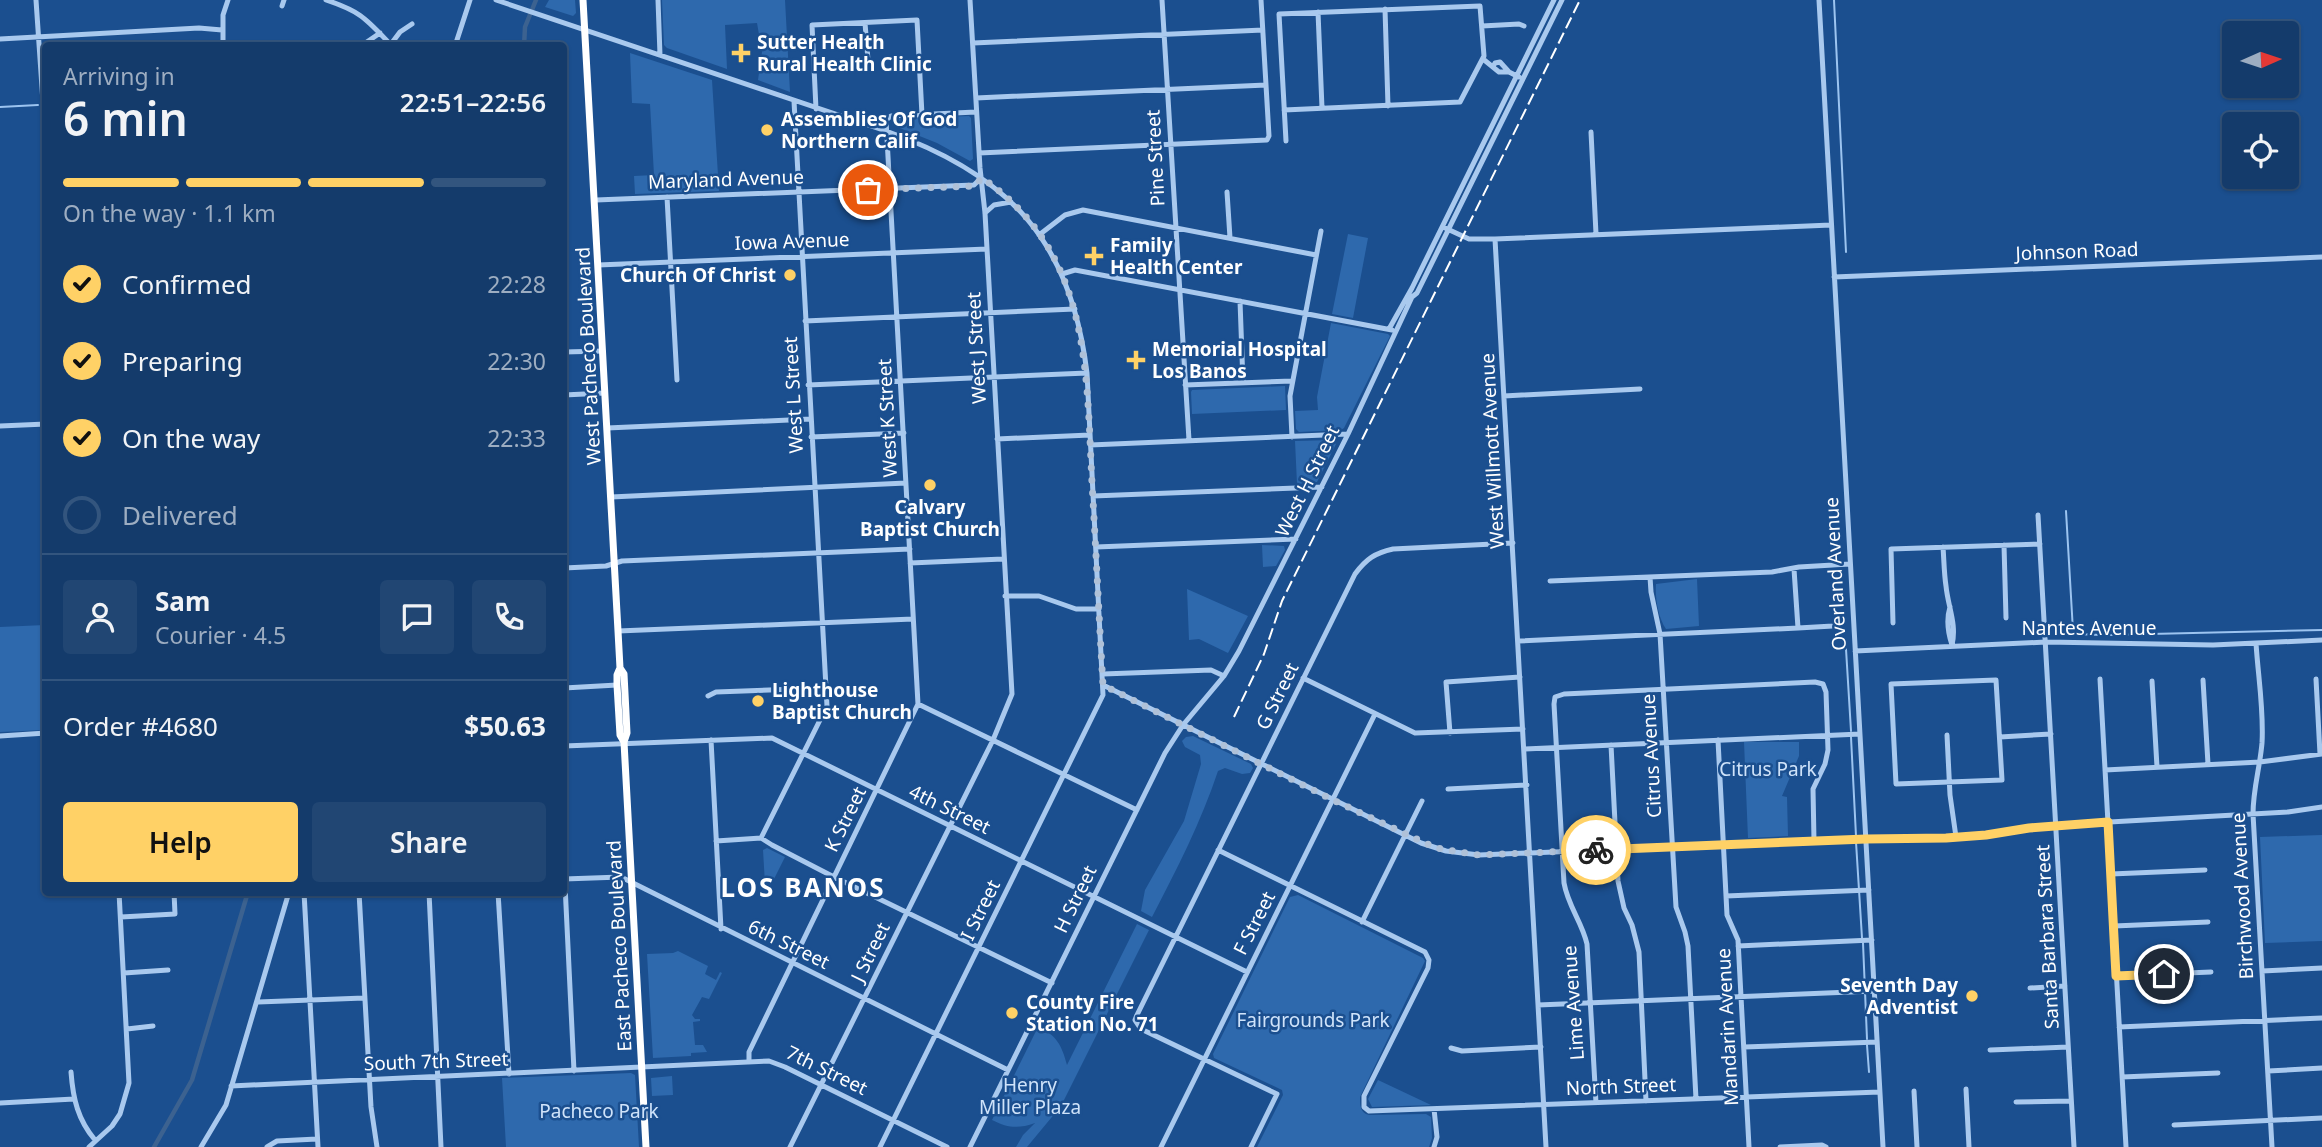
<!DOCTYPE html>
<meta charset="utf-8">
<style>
body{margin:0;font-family:"Noto Sans",sans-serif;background:#214673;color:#f1f3f6;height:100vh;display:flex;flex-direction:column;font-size:26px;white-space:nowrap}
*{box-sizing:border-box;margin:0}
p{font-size:23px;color:#9dadc1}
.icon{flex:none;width:38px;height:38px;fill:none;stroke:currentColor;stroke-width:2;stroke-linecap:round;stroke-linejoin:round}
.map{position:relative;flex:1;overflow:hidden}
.side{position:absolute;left:42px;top:42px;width:525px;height:854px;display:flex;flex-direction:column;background:#143b6b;border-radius:7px;box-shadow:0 2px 5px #0004,0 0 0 2px #33557e}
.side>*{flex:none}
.needle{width:46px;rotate:87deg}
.tools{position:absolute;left:2222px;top:21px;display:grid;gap:14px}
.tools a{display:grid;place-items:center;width:77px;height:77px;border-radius:7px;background:#143b6b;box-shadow:0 2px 5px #0004,0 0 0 2px #33557e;font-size:35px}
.pin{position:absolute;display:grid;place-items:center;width:60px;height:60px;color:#fff;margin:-30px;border:4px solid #fff;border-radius:50%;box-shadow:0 2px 7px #0007}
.courier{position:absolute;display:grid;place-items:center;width:70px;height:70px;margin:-35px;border:5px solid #ffd166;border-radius:50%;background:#fff;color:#222;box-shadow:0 2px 9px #0007}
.summary em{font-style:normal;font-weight:600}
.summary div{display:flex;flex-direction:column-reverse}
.summary{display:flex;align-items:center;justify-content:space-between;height:119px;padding:0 21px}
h1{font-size:46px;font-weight:600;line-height:52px}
.bar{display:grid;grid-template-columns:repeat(4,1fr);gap:10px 7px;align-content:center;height:84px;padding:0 21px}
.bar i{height:9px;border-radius:5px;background:#33557e}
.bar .selected{background:#ffd166}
.bar p{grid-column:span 4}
.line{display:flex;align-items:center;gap:18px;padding:0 21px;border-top:2px solid #33557e}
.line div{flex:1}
.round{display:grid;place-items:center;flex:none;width:74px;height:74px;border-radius:7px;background:#214673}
ol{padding:0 21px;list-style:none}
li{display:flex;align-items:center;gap:21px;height:77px}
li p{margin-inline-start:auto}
li .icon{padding:7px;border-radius:50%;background:#ffd166;color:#111;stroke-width:4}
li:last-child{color:#9dadc1}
li i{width:38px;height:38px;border:4px solid #33557e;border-radius:50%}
.button{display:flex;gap:14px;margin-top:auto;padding:14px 21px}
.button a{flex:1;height:80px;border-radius:7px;background:#ffd166;color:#111;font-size:28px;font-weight:600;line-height:80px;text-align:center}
.button a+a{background:#214673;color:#f1f3f6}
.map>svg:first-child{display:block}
.green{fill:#2e69ad}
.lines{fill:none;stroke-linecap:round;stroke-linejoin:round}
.stream{stroke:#9cc4f0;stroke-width:2}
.canal{stroke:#3c6290;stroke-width:4.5}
.minor{stroke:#a9c9ee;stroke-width:5}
.highway{stroke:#fff;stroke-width:7}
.rail{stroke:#fff;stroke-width:2;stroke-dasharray:12 5;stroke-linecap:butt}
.done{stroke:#afc1d8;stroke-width:7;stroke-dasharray:0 12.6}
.route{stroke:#ffd166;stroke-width:9}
.poi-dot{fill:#ffd166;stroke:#1b4f8f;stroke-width:2.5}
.labels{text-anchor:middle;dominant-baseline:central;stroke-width:5;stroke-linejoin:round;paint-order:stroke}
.poi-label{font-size:19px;font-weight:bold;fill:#fff;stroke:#1b4f8f;text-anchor:start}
.street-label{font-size:19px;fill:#fff;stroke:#1b4f8f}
.park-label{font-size:19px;fill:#cfe3fa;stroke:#1b4f8f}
.district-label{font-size:26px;font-weight:bold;letter-spacing:2px;fill:#fff;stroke:#1b4f8f}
</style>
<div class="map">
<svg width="2322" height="1147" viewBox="0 0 2322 1147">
<rect width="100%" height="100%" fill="#1b4f8f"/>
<path class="green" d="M 549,0 L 575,0 L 576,13 L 573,16 L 545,7 Z
M 662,0 L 785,0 L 790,92 L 758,80 L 762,52 L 757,23 L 725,25 L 727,69 L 667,48 L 664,45 Z
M 630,53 L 712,80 L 719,191 L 635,194 L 634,176 L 654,175 L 650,104 L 632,103 Z
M 969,116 L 971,118 L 973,159 L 970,161 L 937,143 L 892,125 L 893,119 Z
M 1348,234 L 1368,238 L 1353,318 L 1332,314 Z
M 1331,323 L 1388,334 L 1390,336 L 1344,428 L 1341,430 L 1299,432 L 1296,429 L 1295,411 L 1318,410 L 1317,397 Z
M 1285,386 L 1286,410 L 1192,414 L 1191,392 L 1192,390 Z
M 1332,440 L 1336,444 L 1317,482 L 1297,484 L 1295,441 Z
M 1262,545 L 1284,546 L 1285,550 L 1276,566 L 1263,567 Z
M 1697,579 L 1699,626 L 1666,629 C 1658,617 1655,598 1656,584 Z
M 1187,589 L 1248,616 L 1228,653 L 1199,639 L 1189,640 Z
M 45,625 L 45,730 L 0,732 L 0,627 Z
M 1193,736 L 1251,764 L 1253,768 L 1250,773 L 1242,774 L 1225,768 L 1218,771 C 1201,822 1177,869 1152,917 L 1141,911 L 1145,890 L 1184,821 L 1201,764 L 1200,755 L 1185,747 L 1182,741 L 1186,737 Z
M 1744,742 L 1799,742 L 1799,756 L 1782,796 L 1787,797 L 1788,836 L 1748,838 Z
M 2322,835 L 2322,941 L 2265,943 L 2260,837 Z
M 767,848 L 785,857 L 770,887 L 765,884 L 763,850 Z
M 1298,895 L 1423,958 L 1425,961 L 1360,1097 C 1360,1105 1360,1113 1369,1115 L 1426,1114 L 1431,1117 L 1432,1138 L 1429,1147 L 1257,1147 L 1283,1095 L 1282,1090 L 1214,1058 L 1213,1054 L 1290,897 Z
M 1137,924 L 1149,930 L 1061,1106 L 1027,1147 L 1016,1147 L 1023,1135 L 1035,1123 C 1018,1129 1008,1128 992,1120 L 1038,1027 C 1057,1035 1062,1046 1067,1065 Z
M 678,951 L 708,966 L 705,974 L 716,980 L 720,972 L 722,973 L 709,999 L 702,997 L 692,1015 L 695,1019 L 700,1019 L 700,1021 L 693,1022 L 695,1045 L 703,1045 L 707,1052 L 691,1053 L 691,1056 L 653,1058 L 647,954 L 673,953 Z
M 631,1073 L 635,1075 L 639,1147 L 506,1147 L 502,1078 Z
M 672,1076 L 673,1095 L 652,1096 L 651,1078 Z
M 1378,1080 L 1431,1105 L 1372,1107 L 1368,1099 Z"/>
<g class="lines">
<path class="stream" d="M 1834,0 L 1846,252
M 0,107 L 38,105
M 2066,511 L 2073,631 L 2075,634 L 2102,635
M 2108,635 L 2322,630
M 1846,649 L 1851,731
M 1851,737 L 1856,836
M 1856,842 L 1862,938
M 1863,943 L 1867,1039
M 1867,1045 L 1869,1072"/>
<path class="canal" d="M 524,46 L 525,27 L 536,0
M 154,1147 L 192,1080 L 248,892"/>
<path class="minor" d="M 36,0 L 46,146
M 326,0 C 362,12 366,19 392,46
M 496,0 L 886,131 C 1010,175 1071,241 1087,373 L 1103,695 L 880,1147
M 658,0 L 660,55
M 1162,0 L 1189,440
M 1819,0 L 1883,1147
M 282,6 L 284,0
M 1385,9 L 1388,106
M 1318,12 L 1322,108
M 865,23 L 868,60
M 1482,26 L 1519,24 L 1524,26
M 0,39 L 199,28 L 222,30
M 973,43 L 1263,30
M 391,44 L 400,32 L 412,24
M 223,46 L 223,15 L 228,0
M 361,46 L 380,33
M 455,46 L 470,0
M 1483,59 L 1499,72 L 1509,72 L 1519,77
M 1493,67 L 1495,63 L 1500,62 L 1509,72
M 976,98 L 1266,85
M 816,109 L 812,25 L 917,20 L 922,115
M 1284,110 L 1460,102 L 1484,56 L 1480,6 L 1279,14 L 1286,141
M 1591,132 L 1596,234
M 979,153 L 1267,140 L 1269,136 L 1261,0
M 1227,192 L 1230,238
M 667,197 L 677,380
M 596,200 L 974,185 L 981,178
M 985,213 L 994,205 L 1011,202
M 1443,227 L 1469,239 L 1495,239 L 1831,225
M 1039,235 L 1065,215 L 1083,210 L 1316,255
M 1495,239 L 1546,1147
M 598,265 L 987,249
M 1062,274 L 1075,270 L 1392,330
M 1834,277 L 2322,257
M 1240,301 L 1243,383
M 805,321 L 1075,309
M 1389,329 L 1412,288 L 1554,0
M 564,352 L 603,351
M 808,385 L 1087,373
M 1185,385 L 1292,381
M 564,395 L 605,393
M 1504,396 L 1640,389
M 0,426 L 46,424
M 607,428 L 811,419
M 811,437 L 904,433
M 1292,437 L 1290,396 L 1321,231
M 997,439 L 1090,435
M 1090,445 L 1348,434
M 1093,496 L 1322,487
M 611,497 L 906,483
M 2038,515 L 2074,1147
M 2004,545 L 2006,618
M 1096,547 L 1296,539
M 1943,547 C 1944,560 1944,573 1946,586 C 1948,607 1957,624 1952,645
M 910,563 L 1003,559
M 564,568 L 606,566 L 622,561 L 910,549
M 1794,569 L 1798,628
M 1650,577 L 1651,592 L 1660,634 L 1676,907 L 1685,932 L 1688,946 L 1696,1099
M 1550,581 L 1772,572 L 1799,567 L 1850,564
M 1005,596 L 1039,596 L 1076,609 L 1099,609
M 1950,607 C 1946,620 1948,633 1952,645
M 1893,623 L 1891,549 L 2040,544
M 618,631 L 913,619
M 1518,641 L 1798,628 L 1833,626 L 1836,623
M 2256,643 C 2258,676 2264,710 2262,743 C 2260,767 2253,789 2253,814 L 2272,1147
M 1855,651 L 2046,642 L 2213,645 L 2322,640
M 1103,674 L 1211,670 L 1224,676
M 1303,678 L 1415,733 L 1523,729
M 2100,679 L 2126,1147
M 2316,679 L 2320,754
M 1996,680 L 2002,780 L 1896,784 L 1891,684 Z
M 2203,680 L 2208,764
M 2152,681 L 2157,767
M 1103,685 L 1421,843 L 1446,851 L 1479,855 L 1866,839 L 1946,838 L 1986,835 L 2056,825 L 2288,812 L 2322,807
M 564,688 L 617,685
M 708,696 L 716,692 L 826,688
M 918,704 L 1137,810
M 1450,733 L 1446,682 L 1520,677
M 1947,735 L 1950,795 L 1956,837
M 0,736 L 46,733
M 2000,737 L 2051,734
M 711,740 L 721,929
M 1718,740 L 1727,915 L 1738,940 L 1749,1147
M 1611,745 L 1618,881 L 1624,908 L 1632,925 L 1639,952 L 1646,1101
M 564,746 L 772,738 L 1247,972
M 1525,749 L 1860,734
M 2105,770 L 2260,762 L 2322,754
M 1448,789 L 1527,785
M 761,838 L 827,706 L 794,101
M 716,841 L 761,838 L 772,845 L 834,877 L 1052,983
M 1218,850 L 1425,952 L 1429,960 L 1428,968 L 1364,1096 L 1364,1107 L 1369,1111 L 1880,1092
M 564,864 L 574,1071
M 2111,874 L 2205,870
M 564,879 L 621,877 L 1008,1070
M 304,892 L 318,1147
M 359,892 L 371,1107 L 377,1147
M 429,892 L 441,1147
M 498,892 L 509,1074
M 1726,896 L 1869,890
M 121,917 L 175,914 L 174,892
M 1362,922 L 1422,801
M 2114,926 L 2208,922
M 1738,946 L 1872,940
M 2262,971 L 2322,968
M 124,973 L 168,970
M 2116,976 L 2211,972
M 2030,988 L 2065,986
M 258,1002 L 364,998
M 1538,1005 L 1875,991
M 2119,1027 L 2322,1018
M 127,1029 L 153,1026
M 1744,1047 L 1877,1042
M 1451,1048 L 1462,1051 L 1541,1047
M 1990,1050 L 2068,1047
M 749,1062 L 749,1052 L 918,704 L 886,120 L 891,116 L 976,112
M 2268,1071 L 2322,1068
M 71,1072 C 73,1099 78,1120 95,1140
M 2122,1077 L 2218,1073
M 231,1086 L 769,1061 L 785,1067 L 947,1147
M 1966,1089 L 1969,1147
M 1914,1091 L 1917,1147
M 2016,1102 L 2071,1101
M 0,1103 L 74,1099
M 1596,1103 L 1587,944 C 1582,922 1568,906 1564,883 L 1554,704 L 1555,697 L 1564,694 L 1815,682 L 1823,684 L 1826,692 L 1828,750 L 1825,764 L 1813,789 L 1814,841
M 2174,1125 L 2322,1118
M 89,1147 L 112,1126 L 120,1114 L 129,1083 L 119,892
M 201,1147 L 226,1105 L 289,892
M 267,1147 L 277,1141 L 317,1139
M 790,1147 L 993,740 L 1012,694 L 985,213 L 980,168 L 970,0
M 970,1147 L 1165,753 L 1183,725 L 1224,676 L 1239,651 L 1348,434 L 1412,297 L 1417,293 L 1562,0
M 1161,1147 L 1375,714
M 1251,1147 L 1277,1094 L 1141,1029 L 1135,1020 L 1137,1015 L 1355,574 C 1366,559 1375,553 1393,549 L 1513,543
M 1434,1147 L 1437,1137 L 1434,1109
M 1780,1147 L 1822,1145 L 1826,1147"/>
<path class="highway" d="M 583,0 L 618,631 L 620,668 L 617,675 L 617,685 L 620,735 L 624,742
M 620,668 L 624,674 L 627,733 L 624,742 L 646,1147"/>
<path class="rail" d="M 1234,717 L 1264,654 L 1282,601 L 1580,0"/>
</g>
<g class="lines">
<path class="done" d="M 868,190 L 974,186 L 982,178 C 1090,252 1086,366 1092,483 C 1096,550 1099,618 1103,685 L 1333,800 L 1436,848 L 1479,855 L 1596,850"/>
<path class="route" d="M 1596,850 L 1866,839 L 1946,838 L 1986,835 L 2029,828 L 2108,822 L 2116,976 L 2164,974"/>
</g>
<g class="poi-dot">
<path d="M737.5 42.5h7v7h7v7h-7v7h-7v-7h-7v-7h7z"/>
<circle cx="767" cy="130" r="7"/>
<path d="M1090.5 245.5h7v7h7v7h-7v7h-7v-7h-7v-7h7z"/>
<circle cx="790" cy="275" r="7"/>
<path d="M1132.5 349.5h7v7h7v7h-7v7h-7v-7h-7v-7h7z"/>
<circle cx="930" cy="485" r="7"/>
<circle cx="758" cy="701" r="7"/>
<circle cx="1972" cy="996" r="7"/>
<circle cx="1012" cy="1013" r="7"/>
</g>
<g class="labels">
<g class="poi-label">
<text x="757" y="42">Sutter Health<tspan x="757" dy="22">Rural Health Clinic</tspan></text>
<text x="781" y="119">Assemblies Of God<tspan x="781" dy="22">Northern Calif</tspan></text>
<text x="1110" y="245">Family<tspan x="1110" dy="22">Health Center</tspan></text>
<text x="776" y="275" text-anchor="end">Church Of Christ</text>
<text x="1152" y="349">Memorial Hospital<tspan x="1152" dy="22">Los Banos</tspan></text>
<text x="930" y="507" text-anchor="middle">Calvary<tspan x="930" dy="22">Baptist Church</tspan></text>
<text x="772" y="690">Lighthouse<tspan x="772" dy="22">Baptist Church</tspan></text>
<text x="1958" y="985" text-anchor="end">Seventh Day<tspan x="1958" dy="22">Adventist</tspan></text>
<text x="1026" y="1002">County Fire<tspan x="1026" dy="22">Station No. 71</tspan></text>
</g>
<g class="street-label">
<text transform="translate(1155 158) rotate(-93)">Pine Street</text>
<text transform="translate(726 179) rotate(-2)">Maryland Avenue</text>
<text transform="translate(792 241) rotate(-2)">Iowa Avenue</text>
<text transform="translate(2077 251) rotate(-2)">Johnson Road</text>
<text transform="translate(976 348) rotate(-93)">West J Street</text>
<text transform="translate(588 356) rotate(-93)">West Pacheco Boulevard</text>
<text transform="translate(793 395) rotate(-93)">West L Street</text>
<text transform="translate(887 418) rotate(-93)">West K Street</text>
<text transform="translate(1492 451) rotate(-93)">West Willmott Avenue</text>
<text transform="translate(1307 481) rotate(-64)">West H Street</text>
<text transform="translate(1835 574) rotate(-93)">Overland Avenue</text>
<text x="2089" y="628">Nantes Avenue</text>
<text transform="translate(1277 696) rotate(-64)">G Street</text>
<text transform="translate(1651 756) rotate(-93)">Citrus Avenue</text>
<text transform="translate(950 809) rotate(26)">4th Street</text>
<text transform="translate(845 819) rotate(-64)">K Street</text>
<text transform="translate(2242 896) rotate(-93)">Birchwood Avenue</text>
<text transform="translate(1075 899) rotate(-64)">H Street</text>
<text transform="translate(980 910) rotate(-64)">I Street</text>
<text transform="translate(1254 923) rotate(-63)">F Street</text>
<text transform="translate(2047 937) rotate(-93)">Santa Barbara Street</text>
<text transform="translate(789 944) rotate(26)">6th Street</text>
<text transform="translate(619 946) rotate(-93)">East Pacheco Boulevard</text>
<text transform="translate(870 952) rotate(-64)">J Street</text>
<text transform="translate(1573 1003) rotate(-94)">Lime Avenue</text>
<text transform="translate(1727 1027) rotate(-93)">Mandarin Avenue</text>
<text transform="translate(436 1061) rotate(-2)">South 7th Street</text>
<text transform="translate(827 1070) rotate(26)">7th Street</text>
<text transform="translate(1621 1086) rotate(-2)">North Street</text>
</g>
<g class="park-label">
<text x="1768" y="769">Citrus Park</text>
<text x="1313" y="1020">Fairgrounds Park</text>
<text x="1030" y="1085">Henry<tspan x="1030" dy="22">Miller Plaza</tspan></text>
<text x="599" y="1111">Pacheco Park</text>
</g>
<g class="district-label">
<text x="803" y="887">LOS BANOS</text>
</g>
</g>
</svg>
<div class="tools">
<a><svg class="needle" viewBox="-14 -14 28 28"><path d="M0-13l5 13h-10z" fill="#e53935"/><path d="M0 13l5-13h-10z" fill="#9dadc1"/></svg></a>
<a><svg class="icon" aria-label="locate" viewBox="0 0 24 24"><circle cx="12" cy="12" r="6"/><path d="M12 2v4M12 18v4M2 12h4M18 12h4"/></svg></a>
</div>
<div class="pin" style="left:868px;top:190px;background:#ea580c"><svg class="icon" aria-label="bag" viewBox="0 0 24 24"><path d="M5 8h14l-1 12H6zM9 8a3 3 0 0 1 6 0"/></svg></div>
<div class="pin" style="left:2164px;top:974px;background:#1f2937"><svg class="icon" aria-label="home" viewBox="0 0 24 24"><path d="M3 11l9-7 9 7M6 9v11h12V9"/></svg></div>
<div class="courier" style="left:1596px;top:850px"><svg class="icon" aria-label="bike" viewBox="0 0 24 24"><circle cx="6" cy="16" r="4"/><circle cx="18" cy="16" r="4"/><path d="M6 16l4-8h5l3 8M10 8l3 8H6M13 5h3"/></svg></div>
<section class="side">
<div class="summary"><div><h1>6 min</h1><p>Arriving in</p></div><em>22:51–22:56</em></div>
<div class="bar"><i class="selected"></i><i class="selected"></i><i class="selected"></i><i></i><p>On the way · 1.1 km</p></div>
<ol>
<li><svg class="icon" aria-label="check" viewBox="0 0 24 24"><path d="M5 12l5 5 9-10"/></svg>Confirmed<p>22:28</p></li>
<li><svg class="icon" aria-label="check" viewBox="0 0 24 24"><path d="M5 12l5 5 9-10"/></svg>Preparing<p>22:30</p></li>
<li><svg class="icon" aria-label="check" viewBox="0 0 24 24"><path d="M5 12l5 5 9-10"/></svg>On the way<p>22:33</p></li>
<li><i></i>Delivered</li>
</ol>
<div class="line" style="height:126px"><a class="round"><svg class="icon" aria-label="person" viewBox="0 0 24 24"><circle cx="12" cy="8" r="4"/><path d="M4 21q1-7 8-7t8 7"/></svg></a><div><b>Sam</b><p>Courier · 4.5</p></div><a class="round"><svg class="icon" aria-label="chat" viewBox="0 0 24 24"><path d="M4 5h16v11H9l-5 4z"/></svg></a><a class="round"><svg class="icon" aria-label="phone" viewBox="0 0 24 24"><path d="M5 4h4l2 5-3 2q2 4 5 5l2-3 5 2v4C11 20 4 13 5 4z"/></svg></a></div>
<div class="line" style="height:91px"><div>Order #4680</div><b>$50.63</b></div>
<div class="button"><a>Help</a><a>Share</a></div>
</section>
</div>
